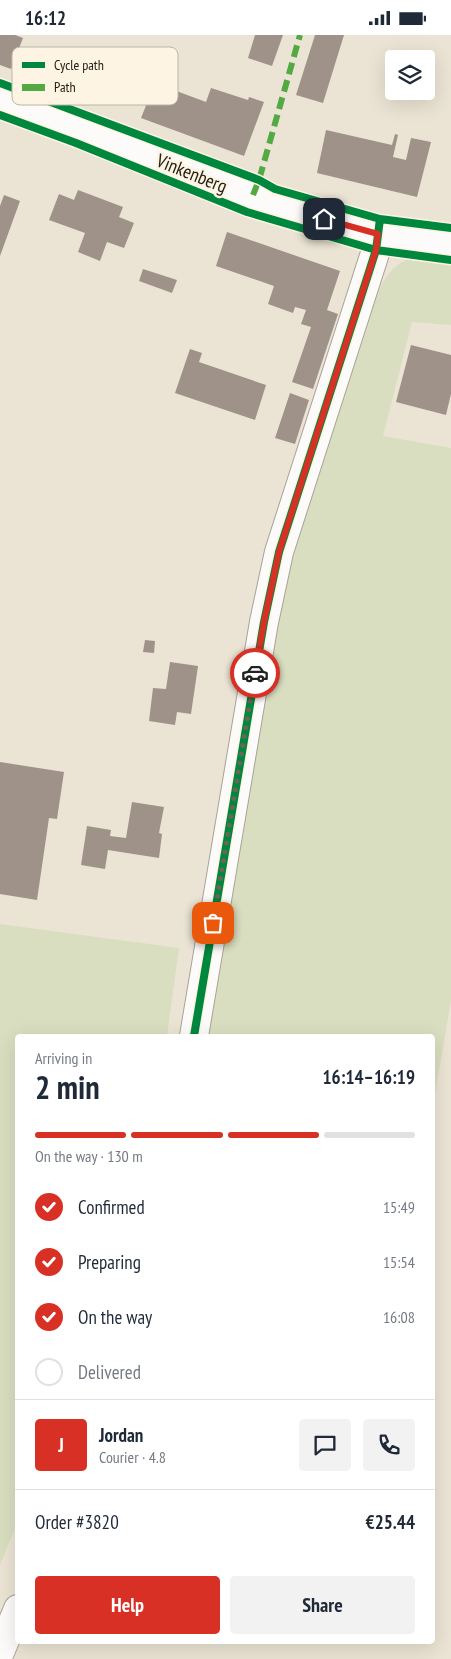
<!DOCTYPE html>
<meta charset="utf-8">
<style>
body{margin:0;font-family:"PT Sans Narrow",sans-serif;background:#f2f2f3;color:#1f2937;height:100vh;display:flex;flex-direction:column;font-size:19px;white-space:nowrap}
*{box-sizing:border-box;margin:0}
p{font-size:16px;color:#747a83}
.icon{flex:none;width:28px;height:28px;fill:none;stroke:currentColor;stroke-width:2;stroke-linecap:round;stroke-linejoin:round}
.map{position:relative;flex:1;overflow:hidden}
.drawer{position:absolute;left:15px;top:999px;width:420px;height:610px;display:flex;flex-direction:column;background:#fff;border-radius:5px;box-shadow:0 5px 20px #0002}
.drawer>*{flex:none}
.fabs{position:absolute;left:385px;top:15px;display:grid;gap:10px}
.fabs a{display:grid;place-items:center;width:50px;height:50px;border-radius:5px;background:#fff;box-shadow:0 5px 20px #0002;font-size:25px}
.pin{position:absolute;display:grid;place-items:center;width:42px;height:42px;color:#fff;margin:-21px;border-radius:10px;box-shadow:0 2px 8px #0006}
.courier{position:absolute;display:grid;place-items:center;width:50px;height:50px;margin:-25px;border:4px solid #d93025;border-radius:50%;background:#fff;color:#222;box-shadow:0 1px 6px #0007}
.summary em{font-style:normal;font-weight:800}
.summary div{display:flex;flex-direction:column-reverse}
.summary{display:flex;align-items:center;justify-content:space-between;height:85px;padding:0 20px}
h1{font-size:32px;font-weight:800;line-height:38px}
.bar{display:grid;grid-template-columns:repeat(4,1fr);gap:8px 5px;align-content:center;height:60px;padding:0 20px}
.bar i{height:6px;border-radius:4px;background:#e0e1e3}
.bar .active{background:#d93025}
.bar p{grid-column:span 4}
.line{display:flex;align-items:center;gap:12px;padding:0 20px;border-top:1px solid #e0e1e3}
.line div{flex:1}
.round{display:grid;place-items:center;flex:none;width:52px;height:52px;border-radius:5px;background:#f2f2f3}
ol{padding:0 20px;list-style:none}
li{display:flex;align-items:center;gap:15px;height:55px}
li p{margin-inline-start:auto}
li .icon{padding:5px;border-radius:50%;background:#d93025;color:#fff;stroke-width:4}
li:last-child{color:#747a83}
li i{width:28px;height:28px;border:2px solid #e0e1e3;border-radius:50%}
.button{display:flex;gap:10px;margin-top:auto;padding:10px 20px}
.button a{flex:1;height:58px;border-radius:5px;background:#d93025;color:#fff;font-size:20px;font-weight:800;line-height:58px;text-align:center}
.button a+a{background:#f2f2f3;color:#1f2937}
.status{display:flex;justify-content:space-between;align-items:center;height:35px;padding:0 25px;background:#fff;direction:ltr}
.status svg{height:14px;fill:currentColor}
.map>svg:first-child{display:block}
.green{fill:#dadec0}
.building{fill:#9f9289}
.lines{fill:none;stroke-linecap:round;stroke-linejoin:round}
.street-casing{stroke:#a8a397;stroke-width:30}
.secondary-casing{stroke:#a8a397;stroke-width:30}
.street{stroke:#fcfbf9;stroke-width:28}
.secondary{stroke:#fcfbf9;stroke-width:28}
.quiet{stroke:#53aa42;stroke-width:6;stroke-dasharray:12 6;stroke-linecap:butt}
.cycleway-casing{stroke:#fdf4e3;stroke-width:11}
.cycleway{stroke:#00873e;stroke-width:8}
.done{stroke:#6a6558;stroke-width:5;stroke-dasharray:0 9}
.route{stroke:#d93025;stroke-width:6}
.labels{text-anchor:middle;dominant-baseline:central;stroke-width:5;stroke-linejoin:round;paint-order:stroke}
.street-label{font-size:19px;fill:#252016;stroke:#fdf4e3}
.key{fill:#fdf4e3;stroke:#bcb4a6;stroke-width:1}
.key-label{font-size:14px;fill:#252016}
</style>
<div class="status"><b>16:12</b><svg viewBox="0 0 49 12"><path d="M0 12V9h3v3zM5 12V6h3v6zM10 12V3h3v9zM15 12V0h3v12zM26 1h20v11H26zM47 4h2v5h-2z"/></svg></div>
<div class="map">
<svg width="451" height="1624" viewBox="0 0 451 1624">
<rect width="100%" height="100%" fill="#ebe4d4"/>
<path class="green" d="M 413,223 L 451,228 L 451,290 L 412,287 L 383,401 L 451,413 L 451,966 L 433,1071 L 432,1001 L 205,1001 L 239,799 L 295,490 L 370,272 C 380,253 390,227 413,223 Z
M 0,889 L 179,913 L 167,1001 L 18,1001 L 18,1486 L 0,1530 Z"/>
<path class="building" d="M 0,0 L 15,0 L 23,3 L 11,34 L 0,30 Z
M 255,0 L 283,0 L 272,31 L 248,23 Z
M 315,0 L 344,0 L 323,68 L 296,60 Z
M 155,48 L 206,67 L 211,53 L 248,65 L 249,62 L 264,67 L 244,121 L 141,83 Z
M 326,95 L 392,110 L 395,99 L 398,100 L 393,122 L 406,125 L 411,103 L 431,107 L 417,162 L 317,138 Z
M 78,155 L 123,172 L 119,182 L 134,188 L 124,213 L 107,207 L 100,226 L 78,217 L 85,198 L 49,185 L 59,159 L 74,165 Z
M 4,160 L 20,166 L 0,221 L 0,171 Z
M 227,197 L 340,236 L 327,275 L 338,279 L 313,354 L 292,347 L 311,292 L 301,289 L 306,275 L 295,272 L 293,278 L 268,269 L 274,251 L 216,231 Z
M 143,234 L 177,245 L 172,258 L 139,246 Z
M 411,310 L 451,320 L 451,359 L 446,380 L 396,367 Z
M 190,314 L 202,318 L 199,327 L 266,350 L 255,385 L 175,358 Z
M 290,358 L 309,365 L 295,409 L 275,403 Z
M 145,605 L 155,606 L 154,618 L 143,617 Z
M 170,627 L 198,631 L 191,679 L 177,677 L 175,690 L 149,686 L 153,653 L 166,654 Z
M 0,727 L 64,737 L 57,784 L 49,783 L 37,865 L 0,859 Z
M 132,767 L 164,772 L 159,798 L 162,799 L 159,823 L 108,815 L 105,834 L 81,830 L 87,791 L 111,795 L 110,801 L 126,803 Z"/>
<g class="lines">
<defs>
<path id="street" d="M 194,1001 L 264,587 L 279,517 L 376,215 L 377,199
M 0,1617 L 18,1574"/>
<path id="secondary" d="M 0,65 L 306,179 L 377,199 L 451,208"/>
</defs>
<use href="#street" class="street-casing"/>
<use href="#secondary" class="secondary-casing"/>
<use href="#street" class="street"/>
<use href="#secondary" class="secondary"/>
<path class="quiet" d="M 253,160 L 259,145 L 300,0"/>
<defs>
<path id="cycleway" d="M 0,48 L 259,145 L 275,154 L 380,184 L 451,193
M 0,80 L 76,108 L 247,177 L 376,215 L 451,225
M 194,1001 L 264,587 L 279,517 L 376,215 L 380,184"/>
</defs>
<use href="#cycleway" class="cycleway-casing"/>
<use href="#cycleway" class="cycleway"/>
</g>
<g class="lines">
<path class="done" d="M 213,888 L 255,638"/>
<path class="route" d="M 255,638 L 264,587 L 279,517 L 376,215 L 378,199 L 324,184"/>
</g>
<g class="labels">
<g class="street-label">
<text transform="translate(192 138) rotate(22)">Vinkenberg</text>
</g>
</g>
<rect x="12" y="12" width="166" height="58" rx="8" class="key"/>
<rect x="22" y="27" width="23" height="6" fill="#00873e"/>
<rect x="22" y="49" width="23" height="7" fill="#53aa42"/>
<g class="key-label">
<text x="54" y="35">Cycle path</text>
<text x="54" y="57">Path</text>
</g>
</svg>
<div class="fabs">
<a><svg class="icon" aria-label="layers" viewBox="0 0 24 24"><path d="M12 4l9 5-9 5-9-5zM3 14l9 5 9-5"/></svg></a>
</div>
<div class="pin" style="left:213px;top:888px;background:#ea580c"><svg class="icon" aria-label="bag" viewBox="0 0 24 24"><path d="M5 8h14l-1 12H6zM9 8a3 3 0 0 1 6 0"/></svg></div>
<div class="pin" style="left:324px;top:184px;background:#1f2937"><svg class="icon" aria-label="home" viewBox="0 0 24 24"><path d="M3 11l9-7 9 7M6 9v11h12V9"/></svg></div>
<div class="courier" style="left:255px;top:638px"><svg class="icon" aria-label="car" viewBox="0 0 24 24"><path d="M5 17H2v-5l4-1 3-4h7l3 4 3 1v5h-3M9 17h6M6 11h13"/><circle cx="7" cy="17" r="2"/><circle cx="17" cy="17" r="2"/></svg></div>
<section class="drawer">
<div class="summary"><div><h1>2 min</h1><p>Arriving in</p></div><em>16:14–16:19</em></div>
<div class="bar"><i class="active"></i><i class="active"></i><i class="active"></i><i></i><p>On the way · 130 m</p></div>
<ol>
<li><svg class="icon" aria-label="check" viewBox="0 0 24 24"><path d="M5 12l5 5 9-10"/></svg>Confirmed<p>15:49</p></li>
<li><svg class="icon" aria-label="check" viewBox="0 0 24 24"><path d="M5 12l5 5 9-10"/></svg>Preparing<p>15:54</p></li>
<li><svg class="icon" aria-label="check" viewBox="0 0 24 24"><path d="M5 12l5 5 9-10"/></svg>On the way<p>16:08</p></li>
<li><i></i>Delivered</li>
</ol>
<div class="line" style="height:90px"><b class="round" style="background:#d93025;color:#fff">J</b><div><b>Jordan</b><p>Courier · 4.8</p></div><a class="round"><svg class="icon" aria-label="chat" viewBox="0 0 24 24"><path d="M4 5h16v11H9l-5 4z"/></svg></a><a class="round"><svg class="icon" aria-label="phone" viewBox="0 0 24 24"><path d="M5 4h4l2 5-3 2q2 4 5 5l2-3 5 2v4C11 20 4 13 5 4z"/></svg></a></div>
<div class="line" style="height:65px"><div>Order #3820</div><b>€25.44</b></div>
<div class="button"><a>Help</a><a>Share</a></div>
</section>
</div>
